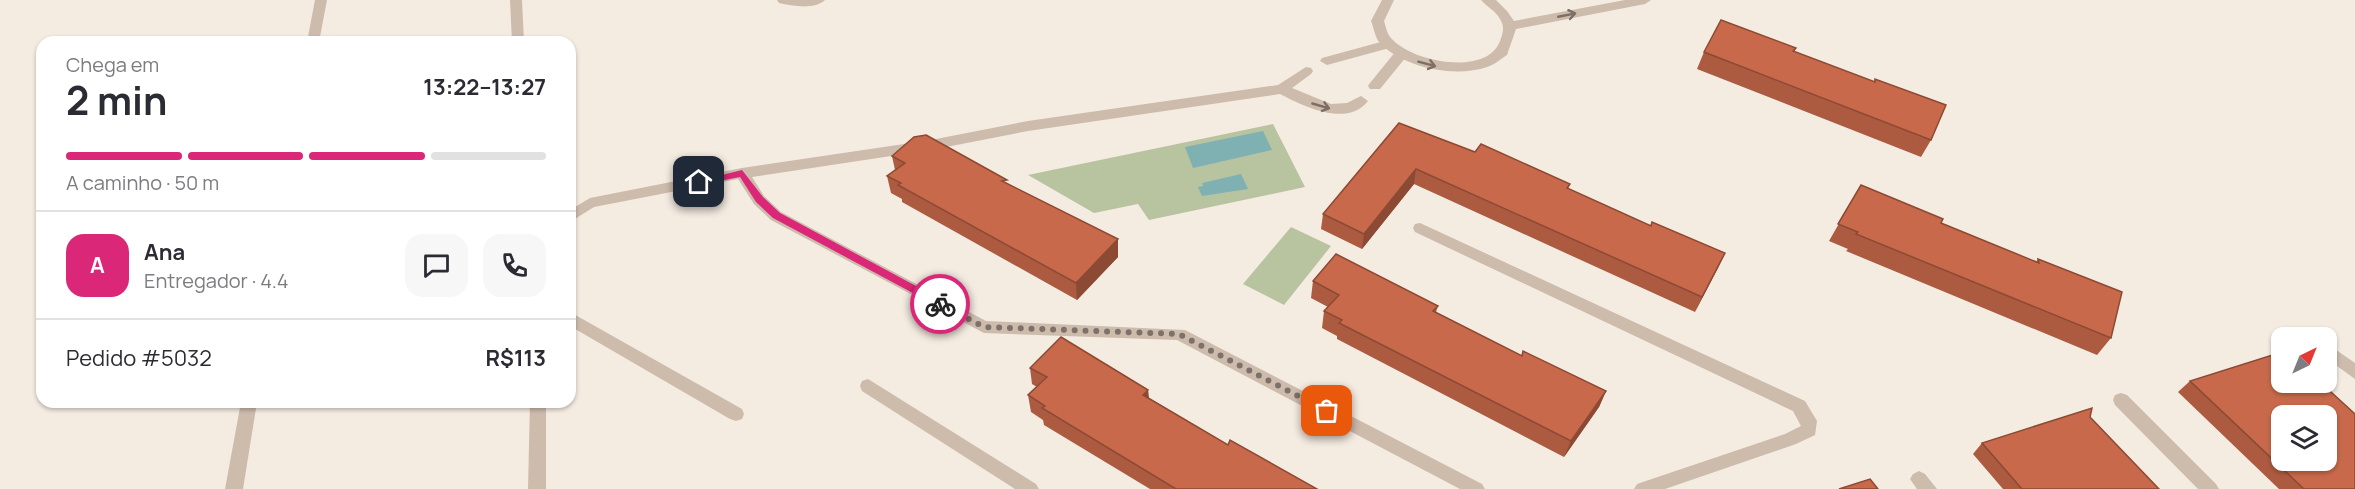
<!DOCTYPE html>
<html lang="pt">
<meta charset="utf-8">
<style>
body{margin:0;font-family:Manrope,sans-serif;background:#f7f7f7;color:#2b2b33;height:100vh;display:flex;flex-direction:column;font-size:22px;white-space:nowrap}
*{box-sizing:border-box;margin:0}
p{font-size:20px;color:#7c7c81}
.icon{flex:none;width:33px;height:33px;fill:none;stroke:currentColor;stroke-width:2;stroke-linecap:round;stroke-linejoin:round}
.map{position:relative;flex:1;overflow:hidden}
.details{position:absolute;left:36px;top:36px;width:540px;height:372px;display:flex;flex-direction:column;background:#fff;border-radius:18px;box-shadow:0 2px 4px #0004}
.details>*{flex:none}
.needle{width:39px;rotate:43deg}
.fabs{position:absolute;left:2271px;top:327px;display:grid;gap:12px}
.fabs a{display:grid;place-items:center;width:66px;height:66px;border-radius:12px;background:#fff;box-shadow:0 2px 4px #0004;font-size:30px}
.pin{position:absolute;display:grid;place-items:center;width:51px;height:51px;color:#fff;margin:-26px;border-radius:12px;box-shadow:0 3px 9px #0006}
.courier{position:absolute;display:grid;place-items:center;width:60px;height:60px;margin:-30px;border:4px solid #db2777;border-radius:50%;background:#fff;color:#222;box-shadow:0 2px 8px #0007}
.headline em{font-style:normal;font-weight:700}
.headline div{display:flex;flex-direction:column-reverse}
.headline{display:flex;align-items:center;justify-content:space-between;height:102px;padding:0 30px}
h1{font-size:39px;font-weight:700;line-height:45px}
.bar{display:grid;grid-template-columns:repeat(4,1fr);gap:9px 6px;align-content:center;height:72px;padding:0 30px}
.bar i{height:8px;border-radius:4px;background:#e1e1e2}
.bar .selected{background:#db2777}
.bar p{grid-column:span 4}
.line{display:flex;align-items:center;gap:15px;padding:0 30px;border-top:2px solid #e1e1e2}
.line div{flex:1}
.round{display:grid;place-items:center;flex:none;width:63px;height:63px;border-radius:18px;background:#f7f7f7}
.map>svg:first-child{display:block}
.green{fill:#b8c4a0}
.water{fill:#7fb0b2}
.lines{fill:none;stroke-linecap:round;stroke-linejoin:round}
.lane{fill:#cdbbac;fill-rule:evenodd}
.street{fill:#cdbbac;fill-rule:evenodd}
.wall{fill:#ac5a40}
.shaded-wall{fill:#8c4a34}
.building{fill:#c8694b;stroke:#8c4a34;stroke-width:1.5;fill-rule:evenodd}
.oneway{stroke:#7d6f65}
.route{fill:#db2777}
.done{stroke:#7c716b;stroke-width:6;stroke-dasharray:0 10.8}
</style>
<div class="map">
<svg width="2355" height="489" viewBox="0 0 2355 489">
<rect width="100%" height="100%" fill="#f4ebe1"/>
<path class="green" d="M 1273,124 L 1305,187 L 1149,220 L 1138,204 L 1094,213 L 1028,175 Z
M 1291,227 L 1331,246 L 1284,305 L 1243,284 Z"/>
<path class="water" d="M 1263,131 L 1272,150 L 1193,168 L 1185,147 Z
M 1241,174 L 1248,189 L 1202,196 L 1198,187 L 1203,186 L 1202,183 Z"/>
<g class="lines">
<path class="lane" d="M 777,0 L 825,0 C 814,10 793,6 779,3 Z
M 1388,40 L 1393,41 L 1394,44 L 1393,47 L 1327,65 L 1320,61 L 1322,58 Z
M 1401,50 L 1408,54 L 1406,57 L 1380,89 L 1370,89 L 1368,86 L 1370,83 L 1396,51 Z
M 1306,67 L 1311,68 L 1313,71 L 1311,74 L 1292,88 L 1331,104 L 1347,103 L 1361,96 L 1368,101 C 1347,128 1303,106 1280,94 L 1028,131 L 931,150 L 752,177 L 764,196 L 781,212 L 986,321 L 1185,330 L 1482,484 L 1485,489 L 1460,489 L 1177,340 L 984,333 L 771,220 L 754,204 L 738,179 L 594,207 L 570,222 L 570,210 L 590,198 L 742,168 L 931,140 L 1028,121 L 1278,85 Z
M 1420,223 L 1805,401 L 1817,421 L 1815,435 L 1796,444 L 1665,489 L 1634,489 L 1637,484 L 1785,434 L 1801,426 L 1793,411 L 1415,232 L 1413,228 L 1415,224 Z
M 570,312 L 742,409 L 744,414 L 742,419 L 736,421 L 730,419 L 570,326 Z
M 2326,343 L 2355,363 L 2355,379 L 2326,358 Z
M 868,379 L 1036,484 L 1039,489 L 1015,489 L 862,391 L 860,386 L 862,381 Z
M 2121,393 L 2127,395 L 2216,484 L 2219,489 L 2198,489 L 2115,405 L 2113,400 L 2115,395 Z
M 530,402 L 546,402 L 546,489 L 528,489 Z
M 1919,471 L 1925,474 L 1937,489 L 1917,489 L 1910,479 L 1913,474 Z"/>
<path class="street" d="M 315,0 L 327,0 L 319,42 L 307,42 Z
M 510,0 L 522,0 L 524,42 L 512,42 Z
M 1382,0 L 1394,0 L 1384,21 C 1386,27 1387,34 1391,38 C 1411,62 1487,77 1500,41 C 1503,33 1505,27 1500,19 C 1496,11 1487,7 1481,0 L 1496,0 L 1507,11 L 1514,21 L 1625,0 L 1651,0 L 1645,4 L 1516,29 L 1507,55 C 1501,59 1494,65 1487,67 C 1455,78 1404,68 1380,43 C 1375,38 1374,28 1371,21 Z
M 241,402 L 257,402 L 243,489 L 225,489 Z"/>
</g>
<path class="wall" d="M 1796,48 L 1794,52 L 1874,82 L 1875,79 L 1931,140 L 1921,157 L 1697,69 L 1704,52 Z
M 1399,123 L 1475,152 L 1570,184 L 1568,189 L 1650,226 L 1652,222 L 1725,253 L 1695,312 L 1414,184 L 1362,249 L 1321,229 L 1323,214 Z
M 892,156 L 1008,184 L 1118,239 L 1118,257 L 1077,300 L 902,202 L 902,199 L 891,193 L 887,176 L 895,170 Z
M 1861,185 L 1941,223 L 2036,262 L 2038,259 L 2111,338 L 2097,355 L 1846,251 L 1848,249 L 1829,241 Z
M 1313,281 L 1438,306 L 1436,312 L 1522,356 L 1606,391 L 1599,407 L 1564,457 L 1337,339 L 1337,336 L 1322,328 L 1324,311 L 1328,307 L 1311,298 Z
M 1030,368 L 1148,390 L 1149,398 L 1228,445 L 1317,489 L 1150,489 L 1044,425 L 1043,420 L 1031,412 L 1028,395 L 1037,387 L 1032,384 Z
M 2190,381 L 2355,489 L 2279,489 L 2178,392 Z
M 2090,417 L 2159,489 L 2003,489 L 1973,454 L 1982,443 Z"/>
<path class="shaded-wall" d="M 1416,169 L 1414,184 L 1362,249 L 1364,234 Z
M 1118,239 L 1118,257 L 1077,300 L 1076,283 Z
M 1725,253 L 1718,268 L 1695,312 L 1702,297 Z
M 1148,390 L 1149,406 L 1143,395 Z
M 1606,391 L 1599,407 L 1564,457 L 1571,441 Z"/>
<path class="building" d="M 1721,20 L 1796,48 L 1793,51 L 1875,82 L 1875,79 L 1946,105 L 1931,140 L 1704,52 Z
M 1399,123 L 1475,152 L 1481,144 L 1570,184 L 1567,188 L 1651,226 L 1652,222 L 1725,253 L 1702,297 L 1416,169 L 1364,234 L 1323,214 Z
M 926,135 L 1007,180 L 1002,181 L 1118,239 L 1076,283 L 898,185 L 901,183 L 887,176 L 905,163 L 892,156 L 914,137 Z
M 1861,185 L 1943,219 L 1941,223 L 2039,263 L 2038,259 L 2122,292 L 2111,338 L 1856,234 L 1858,232 L 1838,224 Z
M 1336,254 L 1438,306 L 1433,311 L 1522,356 L 1523,351 L 1606,391 L 1571,441 L 1339,323 L 1342,320 L 1324,311 L 1339,295 L 1313,281 Z
M 1061,337 L 1148,390 L 1143,395 L 1228,445 L 1230,440 L 1317,489 L 1176,489 L 1042,408 L 1045,406 L 1028,395 L 1047,377 L 1030,368 Z
M 2282,352 L 2282,382 L 2320,382 L 2355,414 L 2355,489 L 2304,489 L 2190,381 ZM 2282,416 L 2326,416 L 2326,460 L 2282,460 Z
M 2092,408 L 2090,417 L 2159,489 L 2022,489 L 1982,443 Z
M 1870,479 L 1878,489 L 1839,489 Z"/>
<defs><path id="oneway-shaft" d="M-6 0H5M1.5-3L5.5 0L1.5 3" fill="none" stroke-width="1.6" stroke-linecap="round" stroke-linejoin="round" transform="scale(1.5)"/></defs>
<g class="oneway">
<use href="#oneway-shaft" transform="translate(1567 15) rotate(-11)"/>
<use href="#oneway-shaft" transform="translate(1427 64) rotate(15)"/>
<use href="#oneway-shaft" transform="translate(1321 106) rotate(16)"/>
</g>
<path class="route" d="M 742,170 L 763,197 L 780,213 L 944,301 L 944,306 L 937,306 L 773,218 L 756,202 L 740,177 L 699,185 L 694,182 Z"/>
<g class="lines">
<path class="done" d="M 940,304 L 984,327 L 1179,334 L 1327,411"/>
</g>
</svg>
<div class="fabs">
<a><svg class="needle" viewBox="-14 -14 28 28"><path d="M0-13l5 13h-10z" fill="#e53935"/><path d="M0 13l5-13h-10z" fill="#7c7c81"/></svg></a>
<a><svg class="icon" aria-label="layers" viewBox="0 0 24 24"><path d="M12 4l9 5-9 5-9-5zM3 14l9 5 9-5"/></svg></a>
</div>
<div class="pin" style="left:1327px;top:411px;background:#ea580c"><svg class="icon" aria-label="bag" viewBox="0 0 24 24"><path d="M5 8h14l-1 12H6zM9 8a3 3 0 0 1 6 0"/></svg></div>
<div class="pin" style="left:699px;top:182px;background:#1f2937"><svg class="icon" aria-label="home" viewBox="0 0 24 24"><path d="M3 11l9-7 9 7M6 9v11h12V9"/></svg></div>
<div class="courier" style="left:940px;top:304px"><svg class="icon" aria-label="bike" viewBox="0 0 24 24"><circle cx="6" cy="16" r="4"/><circle cx="18" cy="16" r="4"/><path d="M6 16l4-8h5l3 8M10 8l3 8H6M13 5h3"/></svg></div>
<section class="details">
<div class="headline"><div><h1>2 min</h1><p>Chega em</p></div><em>13:22–13:27</em></div>
<div class="bar"><i class="selected"></i><i class="selected"></i><i class="selected"></i><i></i><p>A caminho · 50 m</p></div>
<div class="line" style="height:108px"><b class="round" style="background:#db2777;color:#fff">A</b><div><b>Ana</b><p>Entregador · 4.4</p></div><a class="round"><svg class="icon" aria-label="chat" viewBox="0 0 24 24"><path d="M4 5h16v11H9l-5 4z"/></svg></a><a class="round"><svg class="icon" aria-label="phone" viewBox="0 0 24 24"><path d="M5 4h4l2 5-3 2q2 4 5 5l2-3 5 2v4C11 20 4 13 5 4z"/></svg></a></div>
<div class="line" style="height:78px"><div>Pedido #5032</div><b>R$113</b></div>
</section>
</div>
